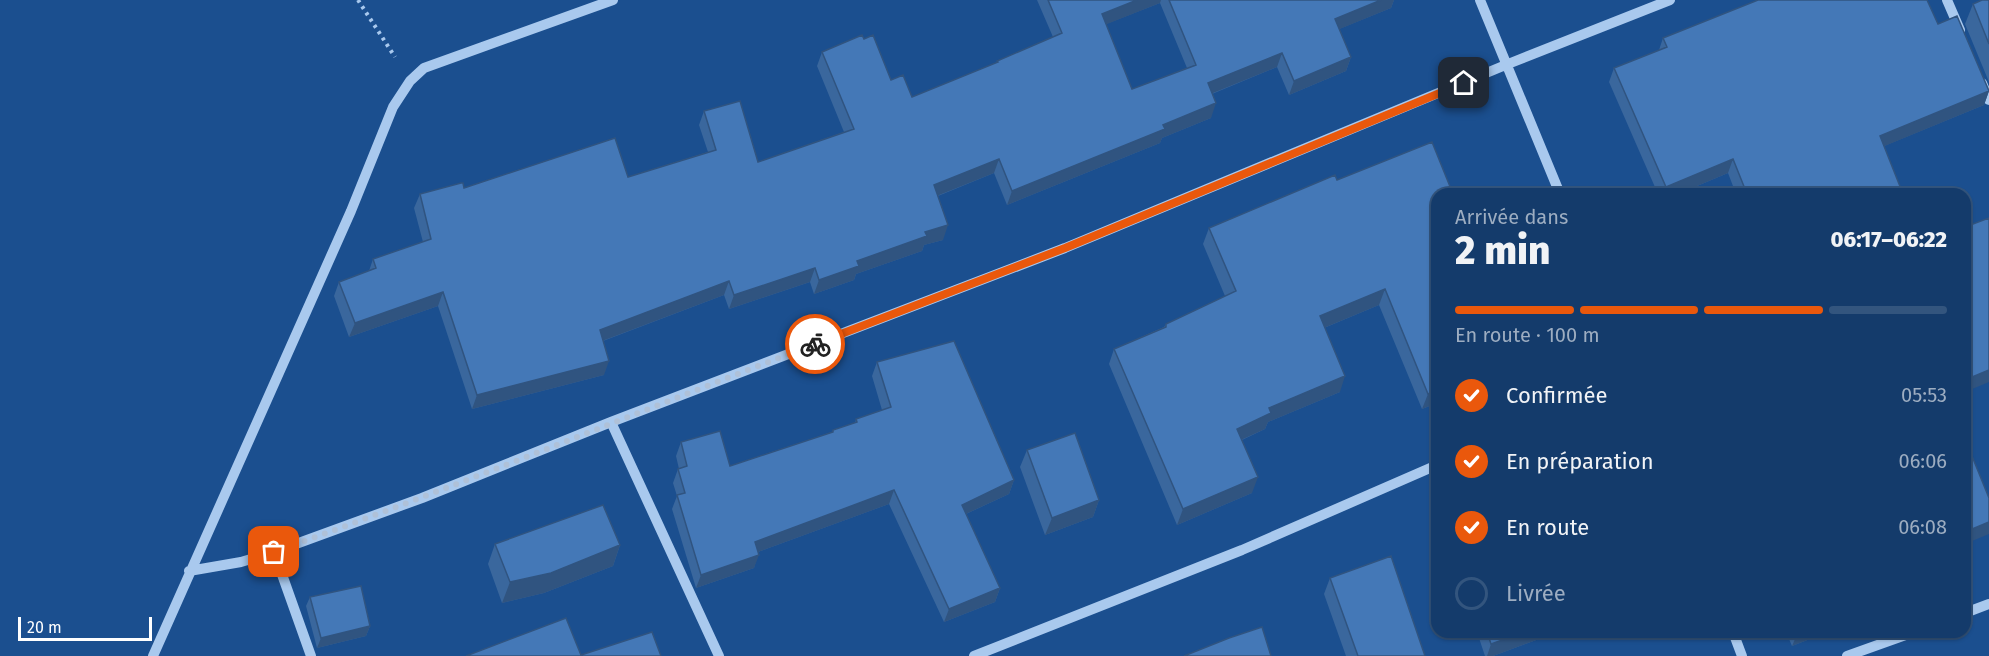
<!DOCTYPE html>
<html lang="fr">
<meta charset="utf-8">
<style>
body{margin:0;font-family:"Fira Sans",sans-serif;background:#1d4271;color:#f1f3f6;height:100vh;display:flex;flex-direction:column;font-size:22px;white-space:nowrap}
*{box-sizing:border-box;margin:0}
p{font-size:20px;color:#9dadc1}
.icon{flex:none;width:33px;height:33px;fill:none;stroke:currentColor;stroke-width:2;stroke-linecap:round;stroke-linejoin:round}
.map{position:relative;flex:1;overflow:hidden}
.drawer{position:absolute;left:1431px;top:188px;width:540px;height:450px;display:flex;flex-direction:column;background:#143b6b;border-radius:18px;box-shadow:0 2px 4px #0004,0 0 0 2px #33557e}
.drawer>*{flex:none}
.scale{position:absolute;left:18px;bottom:15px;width:134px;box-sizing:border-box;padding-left:6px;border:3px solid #fff;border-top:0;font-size:16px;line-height:21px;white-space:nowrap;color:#fff;-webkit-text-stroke:4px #1b4f8f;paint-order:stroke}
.pin{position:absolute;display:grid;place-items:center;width:51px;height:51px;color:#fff;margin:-26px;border-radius:12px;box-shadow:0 3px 9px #0006}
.courier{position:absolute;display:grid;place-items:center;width:60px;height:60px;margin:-30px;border:4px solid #ea580c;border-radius:50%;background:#fff;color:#222;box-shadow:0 2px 8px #0007}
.head em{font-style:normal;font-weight:800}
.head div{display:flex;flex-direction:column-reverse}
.head{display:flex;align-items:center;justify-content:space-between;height:102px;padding:0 24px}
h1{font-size:39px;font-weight:800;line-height:45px}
.bar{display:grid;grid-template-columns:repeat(4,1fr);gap:9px 6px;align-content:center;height:72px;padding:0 24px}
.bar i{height:8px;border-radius:4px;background:#33557e}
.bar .current{background:#ea580c}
.bar p{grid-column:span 4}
ol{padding:0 24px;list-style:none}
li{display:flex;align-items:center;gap:18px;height:66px}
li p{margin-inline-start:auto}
li .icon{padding:6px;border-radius:50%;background:#ea580c;color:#fff;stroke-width:4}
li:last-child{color:#9dadc1}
li i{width:33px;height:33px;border:3px solid #33557e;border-radius:50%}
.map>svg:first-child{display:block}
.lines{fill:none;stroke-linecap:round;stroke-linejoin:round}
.path{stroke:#a9c9ee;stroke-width:4;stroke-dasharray:3 4.5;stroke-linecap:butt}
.minor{stroke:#a9c9ee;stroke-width:10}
.wall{fill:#3a679d;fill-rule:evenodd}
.shaded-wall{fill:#305480}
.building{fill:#4478b7;stroke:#305480;stroke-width:1.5}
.done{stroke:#afc1d8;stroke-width:6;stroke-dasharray:0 10.8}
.route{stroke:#ea580c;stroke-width:8}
</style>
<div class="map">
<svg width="1989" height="656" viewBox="0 0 1989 656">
<rect width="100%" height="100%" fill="#1b4f8f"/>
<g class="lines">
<path class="path" d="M 358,0 L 395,57"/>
<path class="minor" d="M 1480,0 L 1560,194
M 1947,0 L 1960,30
M 1982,83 L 1989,100
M 611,422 L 719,656
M 274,552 L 311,656
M 189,571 L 241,562 L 274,552 L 422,498 L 611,422 L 1065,248 L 1508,64 L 1670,0
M 1965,613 L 1989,604
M 1733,632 L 1742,656
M 153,656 L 351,211 L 393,107 L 410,81 L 424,68 L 613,0
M 974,656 L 1242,550 L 1437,465
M 1847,656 L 1914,632"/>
</g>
<path class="wall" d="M 1037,0 L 1394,0 L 1391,8 L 1339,29 L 1351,57 L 1346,71 L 1289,95 L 1277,67 L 1212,94 L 1211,118 L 1162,138 L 1160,143 L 1007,205 L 994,173 L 938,196 L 943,240 L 924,245 L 922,251 L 856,274 L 854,280 L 814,294 L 810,282 L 729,309 L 724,295 L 603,341 L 604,375 L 472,409 L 438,306 L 349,337 L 334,296 L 339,282 L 369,271 L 373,259 L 423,242 L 414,208 L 420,194 L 464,188 L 628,177 L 708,152 L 699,125 L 704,111 L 758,162 L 844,132 L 817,66 L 822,52 L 864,39 L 891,80 L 912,97 L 997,63 L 997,61 L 1053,37 ZM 1160,3 L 1187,68 L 1132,89 L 1106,24 Z
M 1989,0 L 1989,82 L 1965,24 L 1973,4 Z
M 1938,24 L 1989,91 L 1984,105 L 1884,146 L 1903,194 L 1736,194 L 1728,173 L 1678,194 L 1658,194 L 1609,82 L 1614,68 L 1659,50 L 1663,38 Z
M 1337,180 L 1437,194 L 1437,403 L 1422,409 L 1379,305 L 1324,328 L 1340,392 L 1268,422 L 1265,429 L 1242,440 L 1252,493 L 1177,525 L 1109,364 L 1114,349 L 1164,327 L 1166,324 L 1225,296 L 1203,244 L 1209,228 Z
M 877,362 L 1014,480 L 1009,494 L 966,514 L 1000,588 L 995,602 L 944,622 L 889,504 L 758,552 L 754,568 L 696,588 L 672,509 L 677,496 L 673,483 L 678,469 L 679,469 L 676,456 L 681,442 L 730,466 L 832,432 L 833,430 L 855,423 L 856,419 L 882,410 L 872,376 Z
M 1027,450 L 1099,500 L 1093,517 L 1045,535 L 1020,467 Z
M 495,544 L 620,545 L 613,566 L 544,593 L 502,603 L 488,564 Z
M 1330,578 L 1425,656 L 1346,656 L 1324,594 Z
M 310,597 L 370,626 L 366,636 L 317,648 L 306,606 Z
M 1477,632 L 1558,632 L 1493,656 L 1485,656 Z
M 1786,632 L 1828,632 L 1792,646 Z"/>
<path class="shaded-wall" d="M 1137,0 L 1161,0 L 1160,3 L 1097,28 L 1102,14 Z
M 1381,0 L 1394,0 L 1391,8 L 1330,33 L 1335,19 Z
M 1282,53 L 1277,67 L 1203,97 L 1208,83 Z
M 1351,57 L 1346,71 L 1289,95 L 1294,81 Z
M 1989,91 L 1984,105 L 1875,150 L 1880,136 Z
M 1216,103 L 1211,118 L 1162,138 L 1160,143 L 1007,205 L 1012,191 L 1163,125 Z
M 999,159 L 994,173 L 929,199 L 934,185 Z
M 1733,159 L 1728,173 L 1678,194 L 1663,194 L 1666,187 Z
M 948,225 L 943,240 L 924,245 L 922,251 L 856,274 L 854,280 L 814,294 L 819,280 L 857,261 L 925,232 Z
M 815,268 L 810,282 L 729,309 L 734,295 Z
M 729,281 L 724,295 L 594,344 L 600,330 Z
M 1385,289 L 1379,305 L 1314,332 L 1320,316 Z
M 443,292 L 438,306 L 349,337 L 355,323 Z
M 609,361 L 604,375 L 472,409 L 477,395 Z
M 1989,370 L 1989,382 L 1965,392 L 1965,380 Z
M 1345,376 L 1340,392 L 1268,422 L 1265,429 L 1232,444 L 1237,429 L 1269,408 Z
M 1437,390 L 1437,403 L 1422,409 L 1428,394 Z
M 1258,477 L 1252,493 L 1177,525 L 1183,509 Z
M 1014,480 L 1009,494 L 957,518 L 962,505 Z
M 894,490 L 889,504 L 750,555 L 755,542 Z
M 1099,500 L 1093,517 L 1045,535 L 1052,518 Z
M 1989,522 L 1989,534 L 1965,544 L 1965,532 Z
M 620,545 L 613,566 L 544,593 L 502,603 L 510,582 Z
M 759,555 L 754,568 L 696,588 L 701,575 Z
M 1000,588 L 995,602 L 944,622 L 949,609 Z
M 370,626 L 366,636 L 317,648 L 321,638 Z
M 1525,632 L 1558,632 L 1493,656 L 1487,656 L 1491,644 Z
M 1798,632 L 1828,632 L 1792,646 Z"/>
<path class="building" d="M 1048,0 L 1137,0 L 1102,14 L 1132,89 L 1196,65 L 1169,0 L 1381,0 L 1335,19 L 1351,57 L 1294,81 L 1282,53 L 1208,83 L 1216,103 L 1163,125 L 1165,129 L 1012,191 L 999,159 L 934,185 L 948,225 L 925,232 L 927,236 L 857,261 L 859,266 L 819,280 L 815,268 L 734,295 L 729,281 L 600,330 L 609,361 L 477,395 L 443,292 L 355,323 L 339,282 L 376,268 L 373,259 L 431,239 L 420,194 L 461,183 L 463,183 L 464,188 L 615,138 L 628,177 L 716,150 L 704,111 L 740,101 L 758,162 L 854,129 L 822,52 L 862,35 L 864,39 L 873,35 L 891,80 L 903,75 L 912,97 L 998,62 L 997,61 L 1062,33 Z
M 1758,0 L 1927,0 L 1938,24 L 1957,16 L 1989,91 L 1880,136 L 1903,194 L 1747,194 L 1733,159 L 1666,187 L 1614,68 L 1667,47 L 1663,38 Z
M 1982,0 L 1989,0 L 1989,44 L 1973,4 Z
M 1432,142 L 1453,194 L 1437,194 L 1437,390 L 1428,394 L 1385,289 L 1320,316 L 1345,376 L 1269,408 L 1271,413 L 1237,429 L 1258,477 L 1183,509 L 1114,349 L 1166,327 L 1166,324 L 1236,291 L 1209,228 L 1335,175 L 1337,180 Z
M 1989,218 L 1989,370 L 1965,380 L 1965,227 Z
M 954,341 L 1014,480 L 962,505 L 1000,588 L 949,609 L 894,490 L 755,542 L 759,555 L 701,575 L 677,495 L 685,493 L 678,469 L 687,466 L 681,442 L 720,431 L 730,466 L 833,432 L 833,430 L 857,422 L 856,419 L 891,407 L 877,362 Z
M 1075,433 L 1099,500 L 1052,518 L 1027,450 Z
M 1965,439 L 1989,498 L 1989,522 L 1965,532 Z
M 603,505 L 620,545 L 551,573 L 510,582 L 495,544 Z
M 1391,556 L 1425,656 L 1358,656 L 1330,578 Z
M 361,586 L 370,626 L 321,638 L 310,597 Z
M 566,618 L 581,655 L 652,632 L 661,656 L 466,656 Z
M 1262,627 L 1271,656 L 1184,656 L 1229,638 Z
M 1487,632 L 1525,632 L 1491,644 Z"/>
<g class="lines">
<path class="done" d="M 274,552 C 456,487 635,413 815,344"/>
<path class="route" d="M 815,344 L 1065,248 L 1464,83"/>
</g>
</svg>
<div class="scale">20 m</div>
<div class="pin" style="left:274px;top:552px;background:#ea580c"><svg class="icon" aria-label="bag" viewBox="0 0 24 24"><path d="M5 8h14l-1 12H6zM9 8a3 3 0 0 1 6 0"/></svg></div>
<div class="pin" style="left:1464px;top:83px;background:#1f2937"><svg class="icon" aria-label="home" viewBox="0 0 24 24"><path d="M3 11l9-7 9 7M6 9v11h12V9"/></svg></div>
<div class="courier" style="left:815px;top:344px"><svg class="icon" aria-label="bike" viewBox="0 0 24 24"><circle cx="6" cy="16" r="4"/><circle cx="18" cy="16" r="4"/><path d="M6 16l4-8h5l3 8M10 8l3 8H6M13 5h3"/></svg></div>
<section class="drawer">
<div class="head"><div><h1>2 min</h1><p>Arrivée dans</p></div><em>06:17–06:22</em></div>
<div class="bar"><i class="current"></i><i class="current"></i><i class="current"></i><i></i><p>En route · 100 m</p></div>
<ol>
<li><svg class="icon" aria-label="check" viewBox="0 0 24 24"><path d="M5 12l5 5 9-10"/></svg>Confirmée<p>05:53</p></li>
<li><svg class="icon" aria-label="check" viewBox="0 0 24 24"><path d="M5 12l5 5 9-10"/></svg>En préparation<p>06:06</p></li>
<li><svg class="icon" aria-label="check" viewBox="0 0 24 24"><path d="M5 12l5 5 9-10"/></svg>En route<p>06:08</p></li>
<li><i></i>Livrée</li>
</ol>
</section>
</div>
